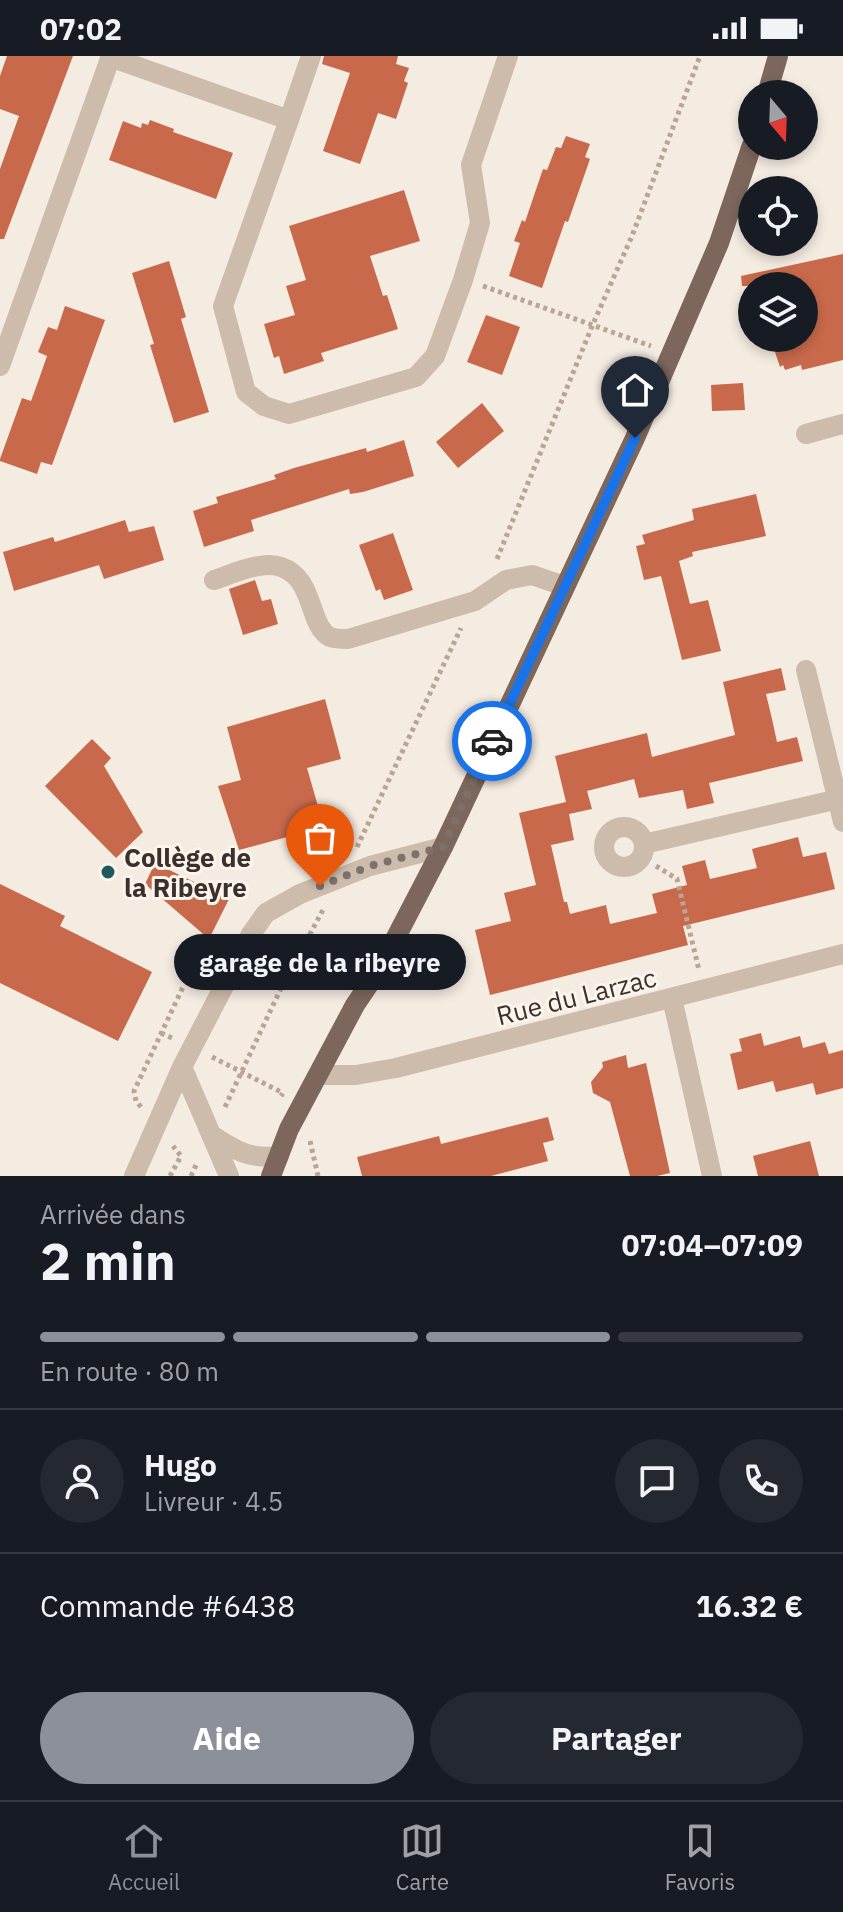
<!DOCTYPE html>
<html lang="fr">
<meta charset="utf-8">
<style>
body{margin:0;font-family:"IBM Plex Sans",sans-serif;background:#242831;color:#f1f3f6;height:100vh;display:flex;flex-direction:column;font-size:30px;white-space:nowrap}
*{box-sizing:border-box;margin:0}
p{font-size:26px;color:#9ea1a6}
.icon{flex:none;width:44px;height:44px;fill:none;stroke:currentColor;stroke-width:2;stroke-linecap:round;stroke-linejoin:round}
.map{position:relative;height:1120px;overflow:hidden}
.details{display:flex;flex-direction:column;background:#171b24;flex:1}
.details>*{flex:none}
.needle{width:52px;rotate:161deg}
.fabs{position:absolute;left:738px;top:24px;display:grid;gap:16px}
.fabs a{display:grid;place-items:center;width:80px;height:80px;border-radius:50%;background:#171b24;box-shadow:0 4px 12px #0003;font-size:40px}
.pin{position:absolute;display:grid;place-items:center;width:68px;height:68px;color:#fff;margin:-82px -34px;border-radius:50% 50% 50% 0;rotate:-45deg;box-shadow:0 0 8px #0007}
.pin .icon{rotate:45deg}
.courier{position:absolute;display:grid;place-items:center;width:80px;height:80px;margin:-40px;border:6px solid #1a73e8;border-radius:50%;background:#fff;color:#222;box-shadow:0 2px 10px #0007}
.bubble{position:absolute;height:56px;border-radius:28px;background:#171b24;box-shadow:0 4px 12px #0003;font-size:26px;font-weight:800;line-height:56px;text-align:center}
.head em{font-style:normal;font-weight:800}
.head div{display:flex;flex-direction:column-reverse}
.head{display:flex;align-items:center;justify-content:space-between;height:136px;padding:0 40px}
h1{font-size:52px;font-weight:800;line-height:60px}
.bar{display:grid;grid-template-columns:repeat(4,1fr);gap:12px 8px;align-content:center;height:96px;padding:0 40px}
.bar i{height:10px;border-radius:6px;background:#363941}
.bar .selected{background:#8c9099}
.bar p{grid-column:span 4}
.line{display:flex;align-items:center;gap:20px;padding:0 40px;border-top:2px solid #363941}
.line div{flex:1}
.round{display:grid;place-items:center;flex:none;width:84px;height:84px;border-radius:42px;background:#242831}
.button{display:flex;gap:16px;margin-top:auto;padding:16px 40px}
.button a{flex:1;height:92px;border-radius:48px;background:#8c9099;color:#fff;font-size:32px;font-weight:800;line-height:92px;text-align:center}
.button a+a{background:#242831;color:#f1f3f6}
.status{display:flex;justify-content:space-between;align-items:center;height:56px;padding:0 40px;background:#171b24;direction:ltr}
.status svg{height:22px;fill:currentColor}
.tabs{display:flex;justify-content:space-around;align-items:center;height:112px;border-top:2px solid #363941;background:#171b24;font-size:22px;color:#9ea1a6}
.tabs a{display:grid;justify-items:center;gap:4px}
.tabs .selected{color:#8c9099}
.map>svg:first-child{display:block}
.building{fill:#c8694b}
.lines{fill:none;stroke-linecap:round;stroke-linejoin:round}
.path{stroke:#b9a596;stroke-width:5;stroke-dasharray:4 4;stroke-linecap:butt}
.minor{stroke:#cdbbac;stroke-width:20}
.major{stroke:#7d675c;stroke-width:20}
.done{stroke:#7c716b;stroke-width:8;stroke-dasharray:0 14.4}
.route{stroke:#1a73e8;stroke-width:10}
.poi-dot{fill:#1f5a5e;stroke:#fbf5ee;stroke-width:3}
.labels{text-anchor:middle;dominant-baseline:central;stroke-width:6;stroke-linejoin:round;paint-order:stroke}
.poi-label{font-size:26px;font-weight:bold;fill:#3b302b;stroke:#fbf5ee;text-anchor:start}
.street-label{font-size:26px;fill:#3b302b;stroke:#fbf5ee}
</style>
<div class="status"><b>07:02</b><svg viewBox="0 0 49 12"><path d="M0 12V9h3v3zM5 12V6h3v6zM10 12V3h3v9zM15 12V0h3v12zM26 1h20v11H26zM47 4h2v5h-2z"/></svg></div>
<div class="map">
<svg width="843" height="1120" viewBox="0 0 843 1120">
<rect width="100%" height="100%" fill="#f4ebe1"/>
<path class="building" d="M 7,0 L 73,0 L 4,183 L 0,183 L 0,113 L 19,60 L 0,53 L 0,20 Z
M 324,0 L 398,0 L 396,8 L 409,12 L 404,25 L 408,27 L 396,63 L 378,57 L 360,108 L 323,95 L 350,17 L 322,8 Z
M 150,64 L 174,73 L 173,76 L 233,97 L 216,143 L 109,104 L 123,65 L 141,72 L 142,67 L 148,69 Z
M 566,80 L 590,88 L 585,101 L 590,103 L 568,166 L 565,165 L 542,232 L 509,220 L 520,187 L 514,185 L 522,164 L 525,166 L 543,113 L 547,114 L 556,91 L 561,92 Z
M 404,134 L 420,185 L 370,200 L 383,240 L 387,239 L 398,273 L 321,297 L 324,305 L 284,318 L 279,300 L 274,302 L 264,268 L 295,259 L 286,230 L 306,224 L 289,170 Z
M 843,198 L 843,304 L 802,314 L 801,309 L 785,314 L 783,309 L 780,311 L 772,287 L 787,282 L 804,282 L 804,230 L 742,230 L 741,220 Z
M 169,205 L 186,261 L 181,263 L 209,356 L 174,367 L 150,289 L 154,288 L 132,217 Z
M 65,250 L 105,264 L 52,409 L 41,406 L 37,418 L 0,405 L 0,403 L 22,342 L 31,345 L 39,323 L 47,300 L 38,296 L 48,271 L 57,274 Z
M 486,259 L 520,271 L 502,319 L 467,306 Z
M 743,327 L 745,354 L 712,355 L 711,329 Z
M 482,347 L 504,375 L 458,412 L 436,386 Z
M 404,384 L 414,420 L 363,436 L 350,438 L 349,433 L 251,464 L 254,475 L 204,491 L 193,455 L 218,447 L 216,441 L 276,423 L 274,419 L 294,412 L 366,392 L 367,396 Z
M 756,438 L 766,480 L 692,496 L 693,500 L 679,505 L 690,548 L 708,544 L 721,595 L 682,604 L 661,520 L 644,524 L 636,490 L 645,488 L 642,479 L 694,464 L 692,453 Z
M 125,464 L 129,476 L 154,470 L 164,504 L 104,523 L 99,509 L 14,535 L 3,496 L 53,481 L 55,486 Z
M 393,477 L 413,534 L 384,544 L 380,533 L 376,535 L 359,489 Z
M 255,524 L 262,545 L 271,543 L 278,568 L 243,579 L 229,533 Z
M 781,612 L 786,634 L 766,638 L 772,663 L 777,686 L 797,681 L 803,705 L 709,727 L 714,747 L 687,753 L 683,734 L 639,742 L 634,723 L 587,735 L 592,753 L 569,758 L 574,784 L 551,789 L 564,846 L 567,846 L 570,858 L 606,849 L 610,868 L 657,857 L 652,838 L 687,829 L 682,810 L 705,804 L 710,823 L 757,812 L 752,793 L 798,781 L 803,801 L 826,796 L 835,833 L 683,870 L 688,889 L 490,939 L 475,874 L 511,865 L 504,837 L 536,829 L 519,757 L 566,746 L 555,700 L 647,677 L 652,701 L 735,679 L 723,626 Z
M 325,643 L 341,703 L 307,712 L 324,771 L 239,794 L 218,730 L 241,724 L 227,671 Z
M 92,683 L 111,702 L 104,710 L 143,776 L 116,802 L 45,730 Z
M 155,807 L 229,843 L 209,883 L 145,828 Z
M 0,828 L 65,860 L 60,870 L 152,916 L 118,985 L 0,927 Z
M 761,977 L 764,990 L 800,980 L 803,992 L 825,986 L 829,998 L 843,994 L 843,1032 L 816,1039 L 813,1027 L 776,1036 L 773,1025 L 738,1034 L 730,998 L 742,995 L 739,983 Z
M 626,999 L 628,1012 L 646,1007 L 670,1117 L 657,1120 L 630,1120 L 610,1046 L 593,1037 L 591,1026 L 603,1011 L 602,1006 Z
M 548,1061 L 554,1084 L 543,1087 L 548,1105 L 491,1120 L 362,1120 L 357,1101 L 439,1080 L 441,1088 Z
M 810,1085 L 819,1120 L 758,1120 L 753,1100 Z"/>
<g class="lines">
<path class="path" d="M 483,230 L 651,290
M 497,503 L 593,268 L 632,180 L 700,0
M 357,791 L 461,572
M 656,810 L 677,823 L 699,914
M 161,977 L 174,983
M 212,1001 L 283,1037 L 281,1040
M 141,1051 L 136,1045 L 134,1035 L 183,931
M 225,1051 L 283,928 L 324,852
M 310,1085 L 318,1120
M 170,1120 L 181,1100 L 173,1090
M 191,1120 L 197,1107"/>
<path class="minor" d="M 110,1 L 289,64 L 311,0
M 289,64 L 223,250 L 246,336 L 264,350 L 289,358 L 416,321 L 435,300 L 463,224 L 480,167 L 471,109 L 508,0
M 0,310 L 111,0
M 806,378 L 843,368
M 214,524 C 232,518 262,504 281,511 C 315,522 308,570 330,581 C 335,583 342,583 348,583 L 475,545 L 506,524 L 532,519 L 564,530
M 806,614 L 843,766
M604 791a20 20 0 1 1 40 0a20 20 0 1 1-40 0Z
M 644,788 L 843,742
M 672,942 L 712,1120
M 319,1019 L 356,1019 L 396,1012 L 843,898
M 212,1079 C 234,1094 251,1104 279,1100
M 134,1120 L 182,1011
M 229,1120 L 182,1011 L 251,878 L 266,857 L 300,838 L 370,810 L 443,791"/>
<path class="major" d="M 767,38 L 778,0
M 271,1120 L 289,1073 L 355,949 L 380,912 L 443,791 L 635,382 L 719,187 L 752,89"/>
</g>
<g class="lines">
<path class="done" d="M 320,830 L 370,810 L 443,791 L 492,685"/>
<path class="route" d="M 492,685 L 635,382"/>
</g>
<circle class="poi-dot" cx="108" cy="816" r="8"/>
<g class="labels">
<g class="poi-label">
<text x="124" y="801">Collège de<tspan x="124" dy="30">la Ribeyre</tspan></text>
</g>
<g class="street-label">
<text transform="translate(576 940) rotate(-14)">Rue du Larzac</text>
</g>
</g>
</svg>
<div class="fabs">
<a><svg class="needle" viewBox="-14 -14 28 28"><path d="M0-13l5 13h-10z" fill="#e53935"/><path d="M0 13l5-13h-10z" fill="#9ea1a6"/></svg></a>
<a><svg class="icon" aria-label="locate" viewBox="0 0 24 24"><circle cx="12" cy="12" r="6"/><path d="M12 2v4M12 18v4M2 12h4M18 12h4"/></svg></a>
<a><svg class="icon" aria-label="layers" viewBox="0 0 24 24"><path d="M12 4l9 5-9 5-9-5zM3 14l9 5 9-5"/></svg></a>
</div>
<div class="pin" style="left:320px;top:830px;background:#ea580c"><svg class="icon" aria-label="bag" viewBox="0 0 24 24"><path d="M5 8h14l-1 12H6zM9 8a3 3 0 0 1 6 0"/></svg></div>
<div class="pin" style="left:635px;top:382px;background:#1f2937"><svg class="icon" aria-label="home" viewBox="0 0 24 24"><path d="M3 11l9-7 9 7M6 9v11h12V9"/></svg></div>
<div class="courier" style="left:492px;top:685px"><svg class="icon" aria-label="car" viewBox="0 0 24 24"><path d="M5 17H2v-5l4-1 3-4h7l3 4 3 1v5h-3M9 17h6M6 11h13"/><circle cx="7" cy="17" r="2"/><circle cx="17" cy="17" r="2"/></svg></div>
<div class="bubble" style="left:174px;top:878px;width:292px">garage de la ribeyre</div>
</div>
<section class="details">
<div class="head"><div><h1>2 min</h1><p>Arrivée dans</p></div><em>07:04–07:09</em></div>
<div class="bar"><i class="selected"></i><i class="selected"></i><i class="selected"></i><i></i><p>En route · 80 m</p></div>
<div class="line" style="height:144px"><a class="round"><svg class="icon" aria-label="person" viewBox="0 0 24 24"><circle cx="12" cy="8" r="4"/><path d="M4 21q1-7 8-7t8 7"/></svg></a><div><b>Hugo</b><p>Livreur · 4.5</p></div><a class="round"><svg class="icon" aria-label="chat" viewBox="0 0 24 24"><path d="M4 5h16v11H9l-5 4z"/></svg></a><a class="round"><svg class="icon" aria-label="phone" viewBox="0 0 24 24"><path d="M5 4h4l2 5-3 2q2 4 5 5l2-3 5 2v4C11 20 4 13 5 4z"/></svg></a></div>
<div class="line" style="height:104px"><div>Commande #6438</div><b>16.32 €</b></div>
<div class="button"><a>Aide</a><a>Partager</a></div>
</section>
<nav class="tabs">
<a class="selected"><svg class="icon" aria-label="home" viewBox="0 0 24 24"><path d="M3 11l9-7 9 7M6 9v11h12V9"/></svg>Accueil</a>
<a><svg class="icon" aria-label="map" viewBox="0 0 24 24"><path d="M3 6l6-2 6 2 6-2v14l-6 2-6-2-6 2zM9 4v14M15 6v14"/></svg>Carte</a>
<a><svg class="icon" aria-label="saved" viewBox="0 0 24 24"><path d="M7 4h10v16l-5-4-5 4z"/></svg>Favoris</a>
</nav>
